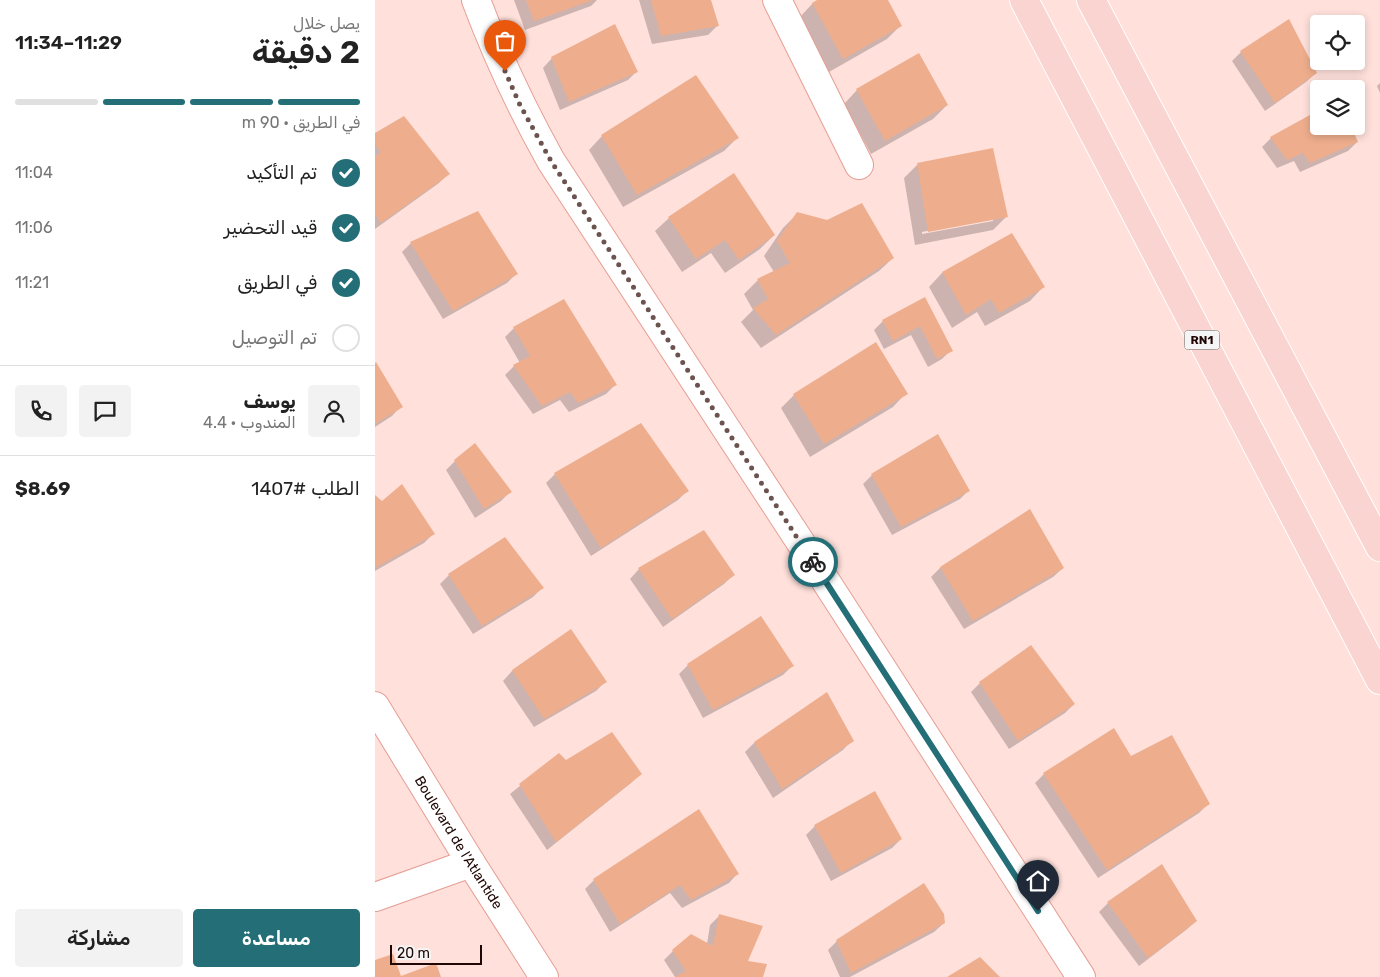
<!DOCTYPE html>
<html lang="ar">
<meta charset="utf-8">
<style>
body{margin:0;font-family:Rubik,Vazirmatn,sans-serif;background:#f2f2f2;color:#222;direction:rtl;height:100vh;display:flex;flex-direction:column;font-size:19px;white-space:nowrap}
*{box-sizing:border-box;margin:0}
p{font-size:16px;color:#767676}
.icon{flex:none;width:28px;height:28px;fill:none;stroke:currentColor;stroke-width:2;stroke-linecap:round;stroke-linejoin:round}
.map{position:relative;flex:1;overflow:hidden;direction:ltr}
.side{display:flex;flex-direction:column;background:#fff;width:375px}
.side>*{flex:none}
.buttons{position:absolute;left:935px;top:15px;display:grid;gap:10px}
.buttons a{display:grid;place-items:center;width:55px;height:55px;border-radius:5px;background:#fff;box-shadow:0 2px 8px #0003;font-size:25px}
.scale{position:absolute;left:15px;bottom:12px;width:92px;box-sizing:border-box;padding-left:5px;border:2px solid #1f0705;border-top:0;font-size:14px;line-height:18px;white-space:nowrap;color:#1f0705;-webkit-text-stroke:4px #f5f5f5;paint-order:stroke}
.pin{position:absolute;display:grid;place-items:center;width:42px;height:42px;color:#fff;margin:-51px -21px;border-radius:50% 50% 50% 0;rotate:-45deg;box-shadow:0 0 5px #0007}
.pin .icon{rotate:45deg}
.courier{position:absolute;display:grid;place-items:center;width:50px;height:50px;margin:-25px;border:4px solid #246e78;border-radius:50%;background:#fff;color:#222;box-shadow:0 1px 6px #0007}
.summary em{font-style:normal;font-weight:600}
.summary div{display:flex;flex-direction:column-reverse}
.summary{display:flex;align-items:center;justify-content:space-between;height:85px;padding:0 15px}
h1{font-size:32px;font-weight:600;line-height:38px}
.bar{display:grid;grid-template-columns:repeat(4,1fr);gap:8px 5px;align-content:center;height:60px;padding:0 15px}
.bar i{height:6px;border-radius:4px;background:#e0e0e0}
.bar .current{background:#246e78}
.bar p{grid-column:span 4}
.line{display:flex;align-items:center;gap:12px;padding:0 15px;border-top:1px solid #e0e0e0}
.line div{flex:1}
.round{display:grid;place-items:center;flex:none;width:52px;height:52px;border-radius:5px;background:#f2f2f2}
ol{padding:0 15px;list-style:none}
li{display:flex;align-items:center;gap:15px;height:55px}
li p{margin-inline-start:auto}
li .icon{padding:5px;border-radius:50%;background:#246e78;color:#fff;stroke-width:4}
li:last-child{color:#767676}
li i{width:28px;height:28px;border:2px solid #e0e0e0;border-radius:50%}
.button{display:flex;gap:10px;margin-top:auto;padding:10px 15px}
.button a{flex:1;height:58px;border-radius:5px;background:#246e78;color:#fff;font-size:20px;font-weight:600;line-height:58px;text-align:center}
.button a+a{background:#f2f2f2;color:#222}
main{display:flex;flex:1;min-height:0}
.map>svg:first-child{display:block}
.shadow{fill:#0003;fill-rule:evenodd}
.building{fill:#eeae8d}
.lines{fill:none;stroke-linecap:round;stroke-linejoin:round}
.minor-casing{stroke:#e69e94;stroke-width:30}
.trunk-casing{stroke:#fff;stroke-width:30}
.minor{stroke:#fff;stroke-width:28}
.trunk{stroke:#fad4d0;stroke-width:28}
.done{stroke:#6d5350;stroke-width:5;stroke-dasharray:0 9}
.route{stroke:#246e78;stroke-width:6}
.labels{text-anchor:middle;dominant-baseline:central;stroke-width:4.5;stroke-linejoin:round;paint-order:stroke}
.shield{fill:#f5f5f5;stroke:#5f4e4d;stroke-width:1}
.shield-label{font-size:12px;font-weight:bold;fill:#1f0705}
.street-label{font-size:14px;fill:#1f0705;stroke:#f5f5f5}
</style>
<main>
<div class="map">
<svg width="1005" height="977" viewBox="0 0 1005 977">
<rect width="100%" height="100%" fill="#ffe0db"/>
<path class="shadow" d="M 139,0 L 222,0 L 216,6 L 150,30 Z
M 264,0 L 335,0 L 342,26 L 333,35 L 277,44 Z
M 445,0 L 512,0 L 526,25 L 512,39 L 454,72 L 424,18 L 437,4 Z
M 913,21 L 941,73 L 931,82 L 890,111 L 857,61 L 866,52 Z
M 177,58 L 262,71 L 253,80 L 185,110 L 168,68 Z
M 1005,83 L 1005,93 L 1002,86 Z
M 482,90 L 572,105 L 558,119 L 496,154 L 469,104 Z
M 944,126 L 982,142 L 973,151 L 925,172 L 919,161 L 902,168 L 887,147 L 896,138 Z
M 0,135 L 73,174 L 64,183 L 0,229 Z
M 227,136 L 362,138 L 349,151 L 248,207 L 214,150 Z
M 542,165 L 632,216 L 618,230 L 540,245 L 529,178 ZM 618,218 L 618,221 L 547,234 L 547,232 Z
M 422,214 L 518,258 L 504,271 L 386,348 L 366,322 L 378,310 L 369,294 L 383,280 L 399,272 L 389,256 L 408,228 Z
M 294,218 L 399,235 L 385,249 L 350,273 L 336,253 L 307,272 L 280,231 Z
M 637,235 L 668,287 L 655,301 L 610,326 L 602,312 L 577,328 L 554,287 L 567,273 Z
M 36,243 L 141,274 L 132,283 L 68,319 L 27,252 Z
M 550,299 L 576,350 L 567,359 L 553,367 L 536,335 L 509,349 L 499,330 L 508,321 Z
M 139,328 L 240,385 L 231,394 L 194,412 L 185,400 L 158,414 L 130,375 L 139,366 L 145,363 L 130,337 Z
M 0,364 L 26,406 L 17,416 L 0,427 Z
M 531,393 L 518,407 L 435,457 L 406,408 L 419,395 Z
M 80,461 L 135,492 L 126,501 L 100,518 L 71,470 Z
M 180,474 L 312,491 L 303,500 L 216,556 L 171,483 Z
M 497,475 L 594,490 L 585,499 L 517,535 L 488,484 Z
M 0,497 L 58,534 L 49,543 L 0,571 Z
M 655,511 L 688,568 L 678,577 L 589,629 L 556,577 L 565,568 Z
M 264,569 L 358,575 L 349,584 L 288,627 L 255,579 Z
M 74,575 L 167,588 L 158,597 L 98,634 L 65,584 Z
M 196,631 L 230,682 L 221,691 L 159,727 L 128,681 L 137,671 Z
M 656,647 L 699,704 L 690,713 L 634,749 L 596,692 L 605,683 Z
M 313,665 L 417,666 L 408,675 L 328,718 L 304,674 Z
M 738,730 L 756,757 L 833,804 L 824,813 L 723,878 L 660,783 L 669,774 Z
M 477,740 L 468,750 L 398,798 L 370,752 L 379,743 Z
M 184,754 L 190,762 L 265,774 L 256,783 L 172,850 L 135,794 Z
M 440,826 L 526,839 L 517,848 L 456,881 L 431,835 Z
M 363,873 L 354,883 L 307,908 L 295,893 L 235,932 L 210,889 L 219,880 Z
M 733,903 L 821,921 L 811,930 L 764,966 L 724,912 Z
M 344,916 L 371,961 L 386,977 L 300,977 L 289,960 L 298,951 L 332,944 L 335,925 Z
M 569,923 L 559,932 L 475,977 L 465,977 L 453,950 L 462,941 Z"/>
<path class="building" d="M 151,0 L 218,0 L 159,21 Z
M 276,0 L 336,0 L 344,26 L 286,36 Z
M 442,0 L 513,0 L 527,26 L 468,59 L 437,3 Z
M 914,19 L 942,73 L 900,103 L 865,51 Z
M 240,24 L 263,72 L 194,102 L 176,57 Z
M 544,53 L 573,105 L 510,141 L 481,89 Z
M 321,75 L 364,138 L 262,195 L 226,135 Z
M 944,110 L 944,126 L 976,126 L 983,142 L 935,163 L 928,153 L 912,160 L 895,137 Z
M 29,116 L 75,174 L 6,223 L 0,214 L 0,156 L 6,152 L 0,145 L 0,133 Z
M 618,148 L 633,217 L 553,232 L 542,163 Z
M 359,173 L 400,235 L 364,260 L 350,240 L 321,259 L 293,217 Z
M 487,203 L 519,258 L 401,335 L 378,308 L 393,299 L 382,279 L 415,263 L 402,241 L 422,212 L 452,220 Z
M 103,211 L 143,274 L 78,311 L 35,242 Z
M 637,233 L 670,287 L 624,313 L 616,299 L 591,315 L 567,272 Z
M 550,297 L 578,351 L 562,359 L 545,326 L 518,341 L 507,320 Z
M 189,299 L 242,385 L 203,403 L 195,392 L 167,406 L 138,365 L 155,356 L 138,327 Z
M 501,342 L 533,394 L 449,444 L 418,394 Z
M 1,362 L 28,407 L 0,424 L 0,363 Z
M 266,423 L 314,491 L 226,548 L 179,473 Z
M 563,434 L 595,491 L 526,527 L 496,474 Z
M 100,443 L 137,492 L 109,509 L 79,460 Z
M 27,484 L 60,534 L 0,568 L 0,495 L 7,501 Z
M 655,509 L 689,568 L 598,621 L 565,567 Z
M 329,530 L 360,575 L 297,619 L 263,568 Z
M 130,537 L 169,588 L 107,626 L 73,574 Z
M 386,616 L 419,666 L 338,710 L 312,664 Z
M 196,629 L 232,682 L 169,719 L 137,670 Z
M 656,645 L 700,704 L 643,741 L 604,682 Z
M 452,692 L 479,741 L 407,789 L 379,742 Z
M 739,728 L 756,756 L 797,735 L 835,804 L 732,870 L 668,773 Z
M 237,732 L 267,774 L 181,842 L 144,784 L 184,753 L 191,760 Z
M 500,791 L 527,839 L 466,873 L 439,825 Z
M 324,809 L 364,874 L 316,900 L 305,885 L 245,924 L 218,879 Z
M 787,864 L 822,921 L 773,958 L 732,902 Z
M 549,883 L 569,914 L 570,923 L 476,973 L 461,940 Z
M 344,914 L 388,926 L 373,961 L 392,964 L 388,977 L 300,977 L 311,971 L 297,950 L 316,934 L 338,946 Z
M 18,954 L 26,976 L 61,963 L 66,977 L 0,977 L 0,960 Z
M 605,957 L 625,977 L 572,977 Z"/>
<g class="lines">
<defs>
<g id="minor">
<path d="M 101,0 C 122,56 147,109 176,161 L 441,566 L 706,977"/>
<path d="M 402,0 L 484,165"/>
<path id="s1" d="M 0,706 L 96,863 L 169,977"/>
<path d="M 0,897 L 96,863"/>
</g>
<path id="trunk" d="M 649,0 L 1005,680
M 716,0 L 1005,547"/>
</defs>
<use href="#minor" class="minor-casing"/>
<use href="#trunk" class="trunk-casing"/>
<use href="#minor" class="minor"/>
<use href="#trunk" class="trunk"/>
</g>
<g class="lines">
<path class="done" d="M 130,71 L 145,105 L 176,161 L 438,562"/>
<path class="route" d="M 438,562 L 663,911"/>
</g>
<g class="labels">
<rect class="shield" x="809.5" y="330.5" width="35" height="19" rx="4"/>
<g class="shield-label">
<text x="827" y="340">RN1</text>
</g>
<g class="street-label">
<text stroke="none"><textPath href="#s1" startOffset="160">Boulevard de l'Atlantide</textPath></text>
</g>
</g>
</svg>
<div class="buttons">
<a><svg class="icon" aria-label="locate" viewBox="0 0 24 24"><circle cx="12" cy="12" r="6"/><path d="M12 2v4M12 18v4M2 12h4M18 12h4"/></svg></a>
<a><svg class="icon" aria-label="layers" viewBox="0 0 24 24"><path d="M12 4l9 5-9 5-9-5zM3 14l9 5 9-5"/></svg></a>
</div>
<div class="scale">20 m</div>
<div class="pin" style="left:130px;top:71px;background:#ea580c"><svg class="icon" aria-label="bag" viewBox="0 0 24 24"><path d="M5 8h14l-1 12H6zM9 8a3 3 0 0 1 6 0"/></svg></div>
<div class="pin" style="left:663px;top:911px;background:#1f2937"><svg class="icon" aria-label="home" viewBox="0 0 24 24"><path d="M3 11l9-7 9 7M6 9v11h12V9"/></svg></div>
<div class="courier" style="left:438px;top:562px"><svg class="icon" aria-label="bike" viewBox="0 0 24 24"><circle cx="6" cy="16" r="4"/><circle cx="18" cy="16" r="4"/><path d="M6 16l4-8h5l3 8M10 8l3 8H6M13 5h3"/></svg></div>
</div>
<section class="side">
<div class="summary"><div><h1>2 دقيقة</h1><p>يصل خلال</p></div><em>11:29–11:34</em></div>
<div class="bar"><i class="current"></i><i class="current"></i><i class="current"></i><i></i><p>في الطريق · 90 m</p></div>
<ol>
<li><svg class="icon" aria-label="check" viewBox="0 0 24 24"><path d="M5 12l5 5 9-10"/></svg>تم التأكيد<p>11:04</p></li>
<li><svg class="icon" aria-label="check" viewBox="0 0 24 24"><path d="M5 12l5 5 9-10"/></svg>قيد التحضير<p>11:06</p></li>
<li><svg class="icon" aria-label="check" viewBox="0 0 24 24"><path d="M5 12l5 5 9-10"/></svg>في الطريق<p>11:21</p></li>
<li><i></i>تم التوصيل</li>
</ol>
<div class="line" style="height:90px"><a class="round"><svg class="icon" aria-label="person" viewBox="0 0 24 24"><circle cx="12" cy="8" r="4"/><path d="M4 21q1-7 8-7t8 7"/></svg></a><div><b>يوسف</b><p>المندوب · 4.4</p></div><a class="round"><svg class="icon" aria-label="chat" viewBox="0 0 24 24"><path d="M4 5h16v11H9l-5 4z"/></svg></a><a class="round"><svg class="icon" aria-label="phone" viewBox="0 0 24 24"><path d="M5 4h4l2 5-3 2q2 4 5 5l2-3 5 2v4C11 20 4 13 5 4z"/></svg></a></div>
<div class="line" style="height:65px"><div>الطلب #1407</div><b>$8.69</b></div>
<div class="button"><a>مساعدة</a><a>مشاركة</a></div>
</section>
</main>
